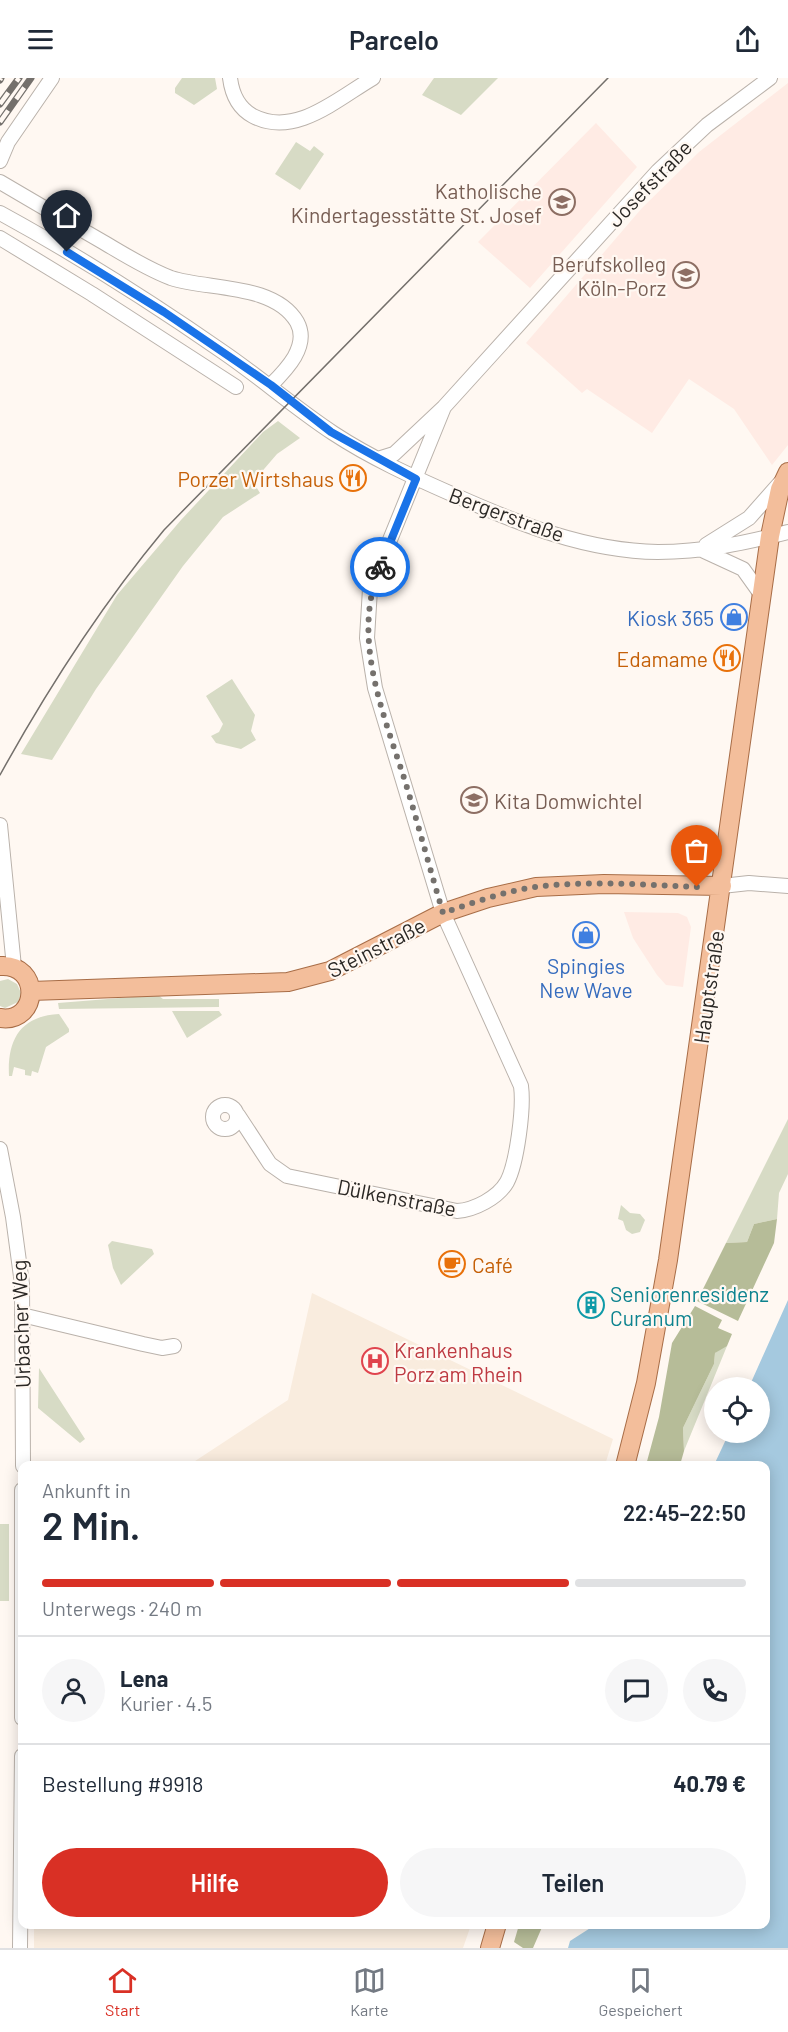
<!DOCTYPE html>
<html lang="de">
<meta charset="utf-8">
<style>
body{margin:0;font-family:Barlow,sans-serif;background:#f6f6f7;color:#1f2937;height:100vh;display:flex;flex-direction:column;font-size:22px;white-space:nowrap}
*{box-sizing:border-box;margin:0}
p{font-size:20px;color:#747a83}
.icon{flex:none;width:33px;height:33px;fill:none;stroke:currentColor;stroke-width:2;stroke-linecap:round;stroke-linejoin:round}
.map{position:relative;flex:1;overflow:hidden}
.panel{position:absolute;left:18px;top:1383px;width:752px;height:468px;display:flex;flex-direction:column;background:#fff;border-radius:12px;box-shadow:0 3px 15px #0003}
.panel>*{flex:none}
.tools{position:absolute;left:704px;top:1299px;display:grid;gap:12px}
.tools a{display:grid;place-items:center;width:66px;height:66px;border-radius:50%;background:#fff;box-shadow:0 3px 15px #0003;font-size:30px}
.pin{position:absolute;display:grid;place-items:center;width:51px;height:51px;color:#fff;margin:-62px -26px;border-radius:50% 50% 50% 0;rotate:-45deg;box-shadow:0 0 6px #0007}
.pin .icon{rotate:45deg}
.courier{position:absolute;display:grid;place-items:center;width:60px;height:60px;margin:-30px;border:4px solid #1a73e8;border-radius:50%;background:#fff;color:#222;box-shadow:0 2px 8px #0007}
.overview em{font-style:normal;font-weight:600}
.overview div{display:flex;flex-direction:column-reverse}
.overview{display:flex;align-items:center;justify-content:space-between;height:102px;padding:0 24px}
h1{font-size:39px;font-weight:600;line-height:45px}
.bar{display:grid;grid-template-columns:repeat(4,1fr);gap:9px 6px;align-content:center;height:72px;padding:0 24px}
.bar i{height:8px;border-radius:4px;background:#e0e1e3}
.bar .current{background:#d93025}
.bar p{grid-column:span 4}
.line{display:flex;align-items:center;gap:15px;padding:0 24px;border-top:2px solid #e0e1e3}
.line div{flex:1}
.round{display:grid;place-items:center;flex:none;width:63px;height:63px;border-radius:32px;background:#f6f6f7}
.cta{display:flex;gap:12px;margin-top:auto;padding:12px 24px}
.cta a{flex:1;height:69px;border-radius:36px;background:#d93025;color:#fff;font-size:24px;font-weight:600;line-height:69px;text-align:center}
.cta a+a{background:#f6f6f7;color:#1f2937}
header{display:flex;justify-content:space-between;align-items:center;height:78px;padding:0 24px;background:#fff;font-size:27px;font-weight:600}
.tabs{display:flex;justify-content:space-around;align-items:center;height:84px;border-top:2px solid #e0e1e3;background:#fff;font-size:16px;color:#747a83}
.tabs a{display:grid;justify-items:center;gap:3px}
.tabs .current{color:#d93025}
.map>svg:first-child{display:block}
.built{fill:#f9ecde}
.education{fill:#ffebe4}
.green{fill:#d7dbc5}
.forest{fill:#b6bc98}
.water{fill:#a5c9df}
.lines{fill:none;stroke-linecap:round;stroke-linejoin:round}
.minor-casing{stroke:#bab2ab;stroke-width:16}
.major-casing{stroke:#a86d47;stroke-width:20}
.minor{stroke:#fff;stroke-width:14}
.major{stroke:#f3be9b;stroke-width:18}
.tram{stroke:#74706c;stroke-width:1.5}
.rail-casing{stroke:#74706c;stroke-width:7}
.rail{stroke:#fff8f2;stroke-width:4.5;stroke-dasharray:14;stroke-linecap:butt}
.done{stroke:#75716d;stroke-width:6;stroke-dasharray:0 10.8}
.route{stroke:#1a73e8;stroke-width:8}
.labels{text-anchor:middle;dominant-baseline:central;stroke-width:4.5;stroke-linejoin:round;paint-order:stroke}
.street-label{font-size:21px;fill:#2b2825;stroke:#fff8f2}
.education-label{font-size:21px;fill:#785e54;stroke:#fff8f2;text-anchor:end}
.food-label{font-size:21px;fill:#c56008;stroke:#fff8f2;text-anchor:end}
.shop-label{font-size:21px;fill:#366cbe;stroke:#fff8f2;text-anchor:end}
.culture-label{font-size:21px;fill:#0d838f;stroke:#fff8f2;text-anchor:start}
.health-label{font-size:21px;fill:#be3a42;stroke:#fff8f2;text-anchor:start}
</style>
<header><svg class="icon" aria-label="menu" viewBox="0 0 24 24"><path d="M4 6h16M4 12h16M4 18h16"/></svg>Parcelo<svg class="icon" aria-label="share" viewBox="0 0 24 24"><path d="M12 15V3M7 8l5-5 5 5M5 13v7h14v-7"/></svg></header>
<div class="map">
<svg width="788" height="1870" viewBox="0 0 788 1870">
<rect width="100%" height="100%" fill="#fff8f2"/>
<path class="built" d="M 312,1215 L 613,1361 L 605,1387 L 189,1387 L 288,1322 Z
M 34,1847 L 34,1846 L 471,1847 L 463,1870 L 34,1870 Z"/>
<path class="education" d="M 788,5 L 788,367 L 772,387 L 734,331 L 689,301 L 652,355 L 587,311 L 582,315 L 526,265 L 642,130 L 699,74 Z
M 596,45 L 637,89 L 530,210 L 478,164 Z
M 624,834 L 678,835 L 687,839 L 691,849 L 683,909 L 666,907 L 657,897 L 633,860 Z"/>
<path class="green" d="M 182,0 L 215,0 L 217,11 L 194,27 L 175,15 L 175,10 Z
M 434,0 L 498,0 L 461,37 L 422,17 Z
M 296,64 L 310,73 L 314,68 L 324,76 L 300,112 L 275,96 Z
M 278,343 L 300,360 L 277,376 L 253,404 L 260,415 L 223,439 L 183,488 L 96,611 L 52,682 L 21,676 L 117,517 L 181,442 L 263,354 Z
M 232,601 L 255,637 L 251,653 L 256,662 L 241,671 L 216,665 L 211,658 L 219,654 L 223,646 L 206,618 Z
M 8,901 L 17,906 L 21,915 L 18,924 L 5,930 L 0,928 L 0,903 Z
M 158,917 L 163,921 L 219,921 L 219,929 L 59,931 L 58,925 Z
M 172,933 L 219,933 L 222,937 L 187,960 Z
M 59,936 L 69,951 L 69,954 L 46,969 L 38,995 L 32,993 L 31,998 L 25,997 L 25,992 L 14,989 L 12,998 L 9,998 C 7,961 21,938 59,936 Z
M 788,1041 L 788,1096 L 779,1115 L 777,1141 L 754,1146 L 747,1164 L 726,1165 Z
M 621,1127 L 630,1135 L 640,1136 L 645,1142 L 640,1154 L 632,1156 L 626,1152 L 623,1143 L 618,1141 Z
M 112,1163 L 152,1171 L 154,1176 L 121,1207 L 113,1190 L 108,1167 Z
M 724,1268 L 727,1268 L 684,1373 L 683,1350 L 714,1286 L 715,1275 Z
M 39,1290 L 85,1361 L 80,1365 L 38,1330 Z
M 0,1446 L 9,1446 L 9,1523 L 0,1523 Z"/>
<path class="forest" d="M 777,1141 L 774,1165 L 738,1243 L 697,1223 L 726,1165 L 747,1164 L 754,1146 Z
M 695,1228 L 722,1242 L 718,1250 L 732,1256 L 727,1268 L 715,1275 L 714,1286 L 683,1350 L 684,1373 L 680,1387 L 646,1387 L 659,1339 L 672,1265 Z
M 519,1847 L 543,1847 L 533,1870 L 523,1870 L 514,1864 Z"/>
<path class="water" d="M 788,1222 L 788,1870 L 568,1870 L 570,1863 L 595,1847 L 765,1846 L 765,1388 L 714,1387 L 729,1355 L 759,1354 L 759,1310 L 749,1309 Z"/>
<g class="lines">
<defs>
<path id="minor" d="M 230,0 C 232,16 238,30 253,38 C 295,60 337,21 373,0
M 0,83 L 8,64 L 52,0
M 0,104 C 34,124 68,144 103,164 C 125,177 147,191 171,200 C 207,212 274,205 297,244 C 310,268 286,292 271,307
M 0,135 C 77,177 151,224 223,274 C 261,300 295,330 333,355 C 371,380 413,399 454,417 C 519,446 586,473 658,474 C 703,474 745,465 788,454
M 0,160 L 92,216 L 236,309
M 378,381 L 394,376 L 444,329 L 658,93 L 707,47 L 770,0
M 706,467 L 749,440 L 780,405
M 704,473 L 743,491 L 763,519
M 0,747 L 14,889
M 722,808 L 749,805 L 788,808
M213 1039a12 12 0 1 1 24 0a12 12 0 1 1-24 0Z
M 238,1037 L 270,1086 L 287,1098 L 457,1133 C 474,1132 498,1120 507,1104 C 517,1085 524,1030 521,1008 L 443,835 L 375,610 L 367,560 L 370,511 L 444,329
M 0,1071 L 13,1139 L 22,1206 L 23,1388
M 22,1237 L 143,1266 L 162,1270 L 174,1268
M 22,1412 L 22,1640
M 20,1870 L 22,1678"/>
<path id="major" d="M 0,888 C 42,885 39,946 0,940
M 31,913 L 288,904 L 330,893 L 443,835 L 488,820 L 536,809 L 604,806 L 722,808
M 625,1388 L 646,1305 L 668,1182 L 770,458 L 780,411 L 788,394
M 490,1870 L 497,1846"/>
</defs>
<use href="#minor" class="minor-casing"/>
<use href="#major" class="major-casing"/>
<use href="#minor" class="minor"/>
<use href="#major" class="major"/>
<path class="tram" d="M 0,697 C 48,610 100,529 164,452 L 608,0"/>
<defs>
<path id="rail" d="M 0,2 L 1,0
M 0,26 L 19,0
M 0,44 L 31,0"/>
</defs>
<use href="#rail" class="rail-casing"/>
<use href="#rail" class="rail"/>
</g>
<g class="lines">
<path class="done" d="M 380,489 C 351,560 383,634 405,703 C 418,746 430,791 443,835 C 473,825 504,813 536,809 C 589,802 644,807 697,809"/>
<path class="route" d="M 67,174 L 164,234 L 271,307 L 331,354 L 416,401 L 380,489"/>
</g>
<defs>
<symbol id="school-ring" viewBox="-11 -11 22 22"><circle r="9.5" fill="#fff8f2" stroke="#8d6e63" stroke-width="1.5"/><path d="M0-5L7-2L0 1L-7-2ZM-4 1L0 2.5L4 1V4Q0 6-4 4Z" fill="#8d6e63"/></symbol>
<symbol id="restaurant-ring" viewBox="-11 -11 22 22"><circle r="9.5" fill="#fff8f2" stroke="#e8710a" stroke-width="1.5"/><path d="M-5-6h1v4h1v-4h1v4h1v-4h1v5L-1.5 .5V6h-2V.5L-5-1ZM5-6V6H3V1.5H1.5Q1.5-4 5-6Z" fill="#e8710a"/></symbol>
<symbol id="shop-ring" viewBox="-11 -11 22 22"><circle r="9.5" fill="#fff8f2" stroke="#3f7fe0" stroke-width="1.5"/><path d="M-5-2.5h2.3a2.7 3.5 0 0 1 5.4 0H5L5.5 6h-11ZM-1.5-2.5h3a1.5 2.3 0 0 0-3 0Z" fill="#3f7fe0"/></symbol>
<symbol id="cafe-ring" viewBox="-11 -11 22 22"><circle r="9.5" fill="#fff8f2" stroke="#e8710a" stroke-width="1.5"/><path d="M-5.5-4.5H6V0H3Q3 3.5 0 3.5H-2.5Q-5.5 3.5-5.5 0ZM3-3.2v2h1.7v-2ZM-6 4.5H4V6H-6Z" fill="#e8710a"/></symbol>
<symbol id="building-ring" viewBox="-11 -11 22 22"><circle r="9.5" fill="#fff8f2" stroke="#0f9aa8" stroke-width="1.5"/><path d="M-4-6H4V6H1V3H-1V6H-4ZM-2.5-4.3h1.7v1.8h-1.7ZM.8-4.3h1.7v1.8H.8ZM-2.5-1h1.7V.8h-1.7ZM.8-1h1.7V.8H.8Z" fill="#0f9aa8"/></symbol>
<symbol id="hospital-ring" viewBox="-11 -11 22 22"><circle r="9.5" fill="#fff8f2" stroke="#e0444e" stroke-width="1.5"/><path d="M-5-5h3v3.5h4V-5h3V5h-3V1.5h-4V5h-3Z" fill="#e0444e"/></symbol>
</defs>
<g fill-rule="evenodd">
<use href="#school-ring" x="547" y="109" width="30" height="30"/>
<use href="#school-ring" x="671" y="182" width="30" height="30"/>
<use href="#restaurant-ring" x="338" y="385" width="30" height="30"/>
<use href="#shop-ring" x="719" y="524" width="30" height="30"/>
<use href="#restaurant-ring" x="712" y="565" width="30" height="30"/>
<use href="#school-ring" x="459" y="707" width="30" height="30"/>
<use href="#shop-ring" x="571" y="842" width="30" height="30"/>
<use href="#cafe-ring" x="437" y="1171" width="30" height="30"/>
<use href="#building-ring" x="576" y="1212" width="30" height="30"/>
<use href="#hospital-ring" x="360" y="1268" width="30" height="30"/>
</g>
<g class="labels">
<g class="street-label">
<text transform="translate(649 105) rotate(-46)">Josefstraße</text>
<text transform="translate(507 436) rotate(20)">Bergerstraße</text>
<text transform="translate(376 869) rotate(-27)">Steinstraße</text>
<text transform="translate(708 909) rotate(-82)">Hauptstraße</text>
<text transform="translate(397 1119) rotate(11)">Dülkenstraße</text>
<text transform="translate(20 1246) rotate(-92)">Urbacher Weg</text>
</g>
<g class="education-label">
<text x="542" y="112">Katholische<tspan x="542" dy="24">Kindertagesstätte St. Josef</tspan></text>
<text x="666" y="185">Berufskolleg<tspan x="666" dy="24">Köln-Porz</tspan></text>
<text x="494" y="722" text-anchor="start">Kita Domwichtel</text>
</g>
<g class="food-label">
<text x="334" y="400">Porzer Wirtshaus</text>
<text x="708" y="580">Edamame</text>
<text x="472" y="1186" text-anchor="start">Café</text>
</g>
<g class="shop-label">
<text x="714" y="539">Kiosk 365</text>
<text x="586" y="887" text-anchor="middle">Spingies<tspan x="586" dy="24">New Wave</tspan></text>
</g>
<g class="culture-label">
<text x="610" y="1215">Seniorenresidenz<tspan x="610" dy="24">Curanum</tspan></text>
</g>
<g class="health-label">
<text x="394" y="1271">Krankenhaus<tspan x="394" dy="24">Porz am Rhein</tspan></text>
</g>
</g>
</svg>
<div class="tools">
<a><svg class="icon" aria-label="locate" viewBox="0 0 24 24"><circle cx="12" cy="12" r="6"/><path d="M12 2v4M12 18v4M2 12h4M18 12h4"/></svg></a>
</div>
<div class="pin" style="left:697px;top:809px;background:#ea580c"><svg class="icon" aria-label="bag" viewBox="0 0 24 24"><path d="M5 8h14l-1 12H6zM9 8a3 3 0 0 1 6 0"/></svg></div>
<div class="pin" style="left:67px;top:174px;background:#1f2937"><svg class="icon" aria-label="home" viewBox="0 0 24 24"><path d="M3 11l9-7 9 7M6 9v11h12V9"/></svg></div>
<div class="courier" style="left:380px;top:489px"><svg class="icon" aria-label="bike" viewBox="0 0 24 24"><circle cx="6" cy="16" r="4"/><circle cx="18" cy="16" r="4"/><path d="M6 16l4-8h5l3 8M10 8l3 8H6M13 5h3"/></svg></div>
<section class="panel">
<div class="overview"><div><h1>2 Min.</h1><p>Ankunft in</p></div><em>22:45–22:50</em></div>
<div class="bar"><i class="current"></i><i class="current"></i><i class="current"></i><i></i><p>Unterwegs · 240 m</p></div>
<div class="line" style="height:108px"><a class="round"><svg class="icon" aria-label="person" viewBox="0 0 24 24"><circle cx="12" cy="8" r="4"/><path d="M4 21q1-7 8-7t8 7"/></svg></a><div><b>Lena</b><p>Kurier · 4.5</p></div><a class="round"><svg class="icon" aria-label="chat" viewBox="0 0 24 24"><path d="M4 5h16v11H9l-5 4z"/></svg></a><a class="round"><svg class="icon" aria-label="phone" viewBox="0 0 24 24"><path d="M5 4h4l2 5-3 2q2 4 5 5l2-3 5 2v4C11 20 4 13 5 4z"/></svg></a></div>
<div class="line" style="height:78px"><div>Bestellung #9918</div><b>40.79 €</b></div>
<div class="cta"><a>Hilfe</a><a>Teilen</a></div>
</section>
</div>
<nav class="tabs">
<a class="current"><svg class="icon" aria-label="home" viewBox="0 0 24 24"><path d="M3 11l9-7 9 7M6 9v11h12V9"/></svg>Start</a>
<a><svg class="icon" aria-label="map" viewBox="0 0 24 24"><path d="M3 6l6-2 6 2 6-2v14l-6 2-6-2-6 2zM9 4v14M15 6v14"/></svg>Karte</a>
<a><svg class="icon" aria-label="saved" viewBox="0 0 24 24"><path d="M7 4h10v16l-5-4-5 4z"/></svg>Gespeichert</a>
</nav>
